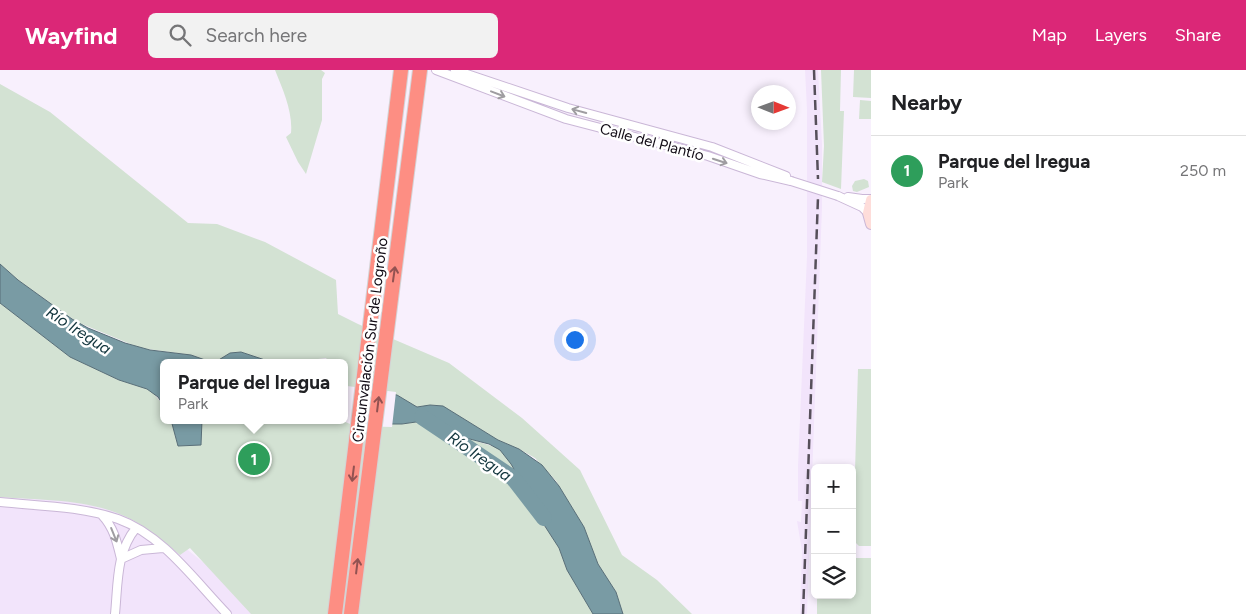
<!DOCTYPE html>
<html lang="en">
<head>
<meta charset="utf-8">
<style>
	body { margin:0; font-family:Figtree,sans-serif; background:#f2f2f2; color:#202124 }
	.controls { position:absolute; right:15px; bottom:15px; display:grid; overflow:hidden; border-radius:8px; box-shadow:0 2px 8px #0003 }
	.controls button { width:45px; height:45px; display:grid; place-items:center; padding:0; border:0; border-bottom:1px solid #e0e0e0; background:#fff; color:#202124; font:25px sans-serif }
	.compass { position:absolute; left:751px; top:15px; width:45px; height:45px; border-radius:50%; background:#fff; box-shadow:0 2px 8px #0003; rotate:91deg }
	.you { position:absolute; left:574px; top:269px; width:18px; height:18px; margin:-12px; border:4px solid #fff; border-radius:50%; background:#1a73e8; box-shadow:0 0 0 8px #1a73e833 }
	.badge { display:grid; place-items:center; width:32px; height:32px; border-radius:50%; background:#db2777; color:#fff; font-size:16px; font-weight:700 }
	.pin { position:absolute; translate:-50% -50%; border:2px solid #fff; box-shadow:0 1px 5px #0006 }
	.popup { position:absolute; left:160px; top:289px; width:188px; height:65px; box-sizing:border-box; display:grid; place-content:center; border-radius:8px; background:#fff; filter:drop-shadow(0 1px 4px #0005); font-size:16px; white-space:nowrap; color:#757577 }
	.popup b { font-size:19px; color:#202124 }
	.popup::after { content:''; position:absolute; left:50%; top:100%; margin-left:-10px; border:10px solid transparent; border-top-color:#fff }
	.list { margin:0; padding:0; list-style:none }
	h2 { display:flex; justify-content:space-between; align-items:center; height:65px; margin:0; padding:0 20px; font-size:21px }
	h2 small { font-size:16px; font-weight:400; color:#757577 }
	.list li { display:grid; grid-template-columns:32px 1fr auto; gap:15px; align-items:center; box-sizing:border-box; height:70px; padding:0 20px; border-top:1px solid #e0e0e0 }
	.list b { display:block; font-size:19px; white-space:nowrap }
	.list p { margin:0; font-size:16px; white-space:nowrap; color:#757577 }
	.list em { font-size:16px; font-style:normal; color:#757577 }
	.icon { flex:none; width:28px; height:28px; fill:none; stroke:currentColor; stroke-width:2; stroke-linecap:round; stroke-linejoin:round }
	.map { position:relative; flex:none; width:871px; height:544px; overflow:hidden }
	header { display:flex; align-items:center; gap:30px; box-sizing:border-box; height:70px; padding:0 25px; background:#db2777; color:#fff }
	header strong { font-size:24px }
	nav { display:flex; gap:28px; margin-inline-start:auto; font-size:18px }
	.search { width:350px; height:45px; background:#f2f2f2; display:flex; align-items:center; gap:12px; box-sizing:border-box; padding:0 18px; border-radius:8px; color:#757577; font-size:19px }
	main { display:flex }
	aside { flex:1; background:#fff }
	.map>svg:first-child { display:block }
	.built { fill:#f2e4fb }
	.green { fill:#d3e2d3 }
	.water { fill:#799ba4; stroke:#596f78 }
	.pier { fill:#f8f0fd }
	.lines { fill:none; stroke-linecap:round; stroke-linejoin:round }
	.river { stroke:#799ba4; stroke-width:16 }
	.minor-casing { stroke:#cab7d7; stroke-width:10 }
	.secondary-casing { stroke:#cab7d7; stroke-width:12 }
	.motorway-casing { stroke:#d4d3d5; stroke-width:16 }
	.minor { stroke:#fff; stroke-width:8 }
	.secondary { stroke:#feddda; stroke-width:10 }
	.motorway { stroke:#fd8e83; stroke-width:14 }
	.rail { stroke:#564f5a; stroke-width:2.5; stroke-dasharray:10 5; stroke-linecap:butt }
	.minor-bridge-casing { stroke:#cab7d7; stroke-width:10; stroke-linecap:butt }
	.minor-bridge { stroke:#fff; stroke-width:8 }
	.oneway { stroke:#9f9da1 }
	.oneway2 { stroke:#925251 }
	.labels { text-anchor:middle; stroke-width:5; stroke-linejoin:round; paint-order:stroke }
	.street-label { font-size:15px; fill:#0f0913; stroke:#fff }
	.water-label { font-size:16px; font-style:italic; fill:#11343c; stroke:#fff }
</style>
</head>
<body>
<header>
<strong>Wayfind</strong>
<div class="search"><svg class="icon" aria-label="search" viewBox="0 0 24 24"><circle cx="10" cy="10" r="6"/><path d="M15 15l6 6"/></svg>Search here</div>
<nav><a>Map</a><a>Layers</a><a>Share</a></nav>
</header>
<main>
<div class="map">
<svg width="871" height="544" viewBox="0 0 871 544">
	<rect width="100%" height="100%" fill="#f8f0fd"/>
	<path class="built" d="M805,0H818L822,74V137L807,544H800L802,481L797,451L801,452L802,431H798V396L807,186V40Z
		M0,415L121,426L256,535L263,544H0Z"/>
	<path class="green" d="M275,0H321L325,3L322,9V50L306,104L298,92L286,67L291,63C293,42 283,20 275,0Z
		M821,0H841L840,41H844L841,119L822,112L824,76Z
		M854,0H871V28L853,27Z
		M0,14L50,42L188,153L217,154L265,172L336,210L338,244L358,254L449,293L522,348L580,400L622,485L657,510L692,544H623L616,522L598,494L584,457L556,411L535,388L519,379L498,370L451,341L437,335L417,337L397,325L345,319L344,317V293H330L326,288L318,289L317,293H274L241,282L230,283L217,291H208L191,285L140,278L77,252L18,210L0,194Z
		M860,30L871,31V49H859Z
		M864,109L868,111L869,117L857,122L853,121L852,116L855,111Z
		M0,233L70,287L119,310L147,319L153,323L164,336V350H171L178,376L201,375L202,350H344L355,354H402L416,352L498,378L505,384L525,417L539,447L559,478L567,500L593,544H251L190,478L180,485C161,469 141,452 117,443C81,429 38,430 0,427Z
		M858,299H871V476H859L853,470Z
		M852,488H871V544H817V525H852Z"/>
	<path class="water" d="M0,194L18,210L72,249L88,258L125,273L150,280L191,285L208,291H217L230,283L241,282L274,293H164V336L158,327L147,319L119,310L70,287L0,233Z
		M344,317L346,319L397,325L417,337L430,335L443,336L498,370L519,379L542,395L559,416L584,457L598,494L616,522L623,544H593L567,500L559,478L539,447L526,420L511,394L500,380L489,374L462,367L446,361L416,352L402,354H355L344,349Z
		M171,350H202L201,375L178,376Z"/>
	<path class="pier" d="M347,316L396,322L392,357L355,356L343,351L344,350Z"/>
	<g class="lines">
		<path class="river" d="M422,347L513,408L544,448"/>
		<g class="minor-casing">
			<path id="minor" d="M436,0L566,49L708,86L760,104L791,111
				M455,0L568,38L712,77L786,106
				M838,126L862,137L868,143
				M848,127L862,129H871
				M0,432C39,436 80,436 118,449C163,465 195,511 227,544
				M102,445C114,458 117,472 121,489L141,480L163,478
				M115,544C118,514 116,482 136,458"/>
		</g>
		<g class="secondary-casing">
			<path id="secondary" d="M871,130L868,143L871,154"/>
		</g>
		<g class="motorway-casing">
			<path id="motorway" d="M335,544L401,0
				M351,544L420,0"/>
		</g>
		<use href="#minor" class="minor"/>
		<use href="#secondary" class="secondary"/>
		<use href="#motorway" class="motorway"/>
		<path class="rail" d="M814,0L818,109
			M803,544L818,127"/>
		<g class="minor-bridge-casing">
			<path id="minor-bridge" d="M791,111L838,126"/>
		</g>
		<use href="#minor-bridge" class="minor-bridge"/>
	</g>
	<defs><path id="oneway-shaft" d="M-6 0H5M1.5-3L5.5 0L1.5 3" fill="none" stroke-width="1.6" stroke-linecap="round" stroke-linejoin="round" transform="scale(1.25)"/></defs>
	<g class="oneway">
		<use href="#oneway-shaft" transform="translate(498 24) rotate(21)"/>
		<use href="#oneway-shaft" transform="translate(579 41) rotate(-165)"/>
		<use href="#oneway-shaft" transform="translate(720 91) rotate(18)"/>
		<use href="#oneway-shaft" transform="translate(114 465) rotate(68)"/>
	</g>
	<g class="oneway2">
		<use href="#oneway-shaft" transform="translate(394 204) rotate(-82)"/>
		<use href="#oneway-shaft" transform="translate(378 334) rotate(-83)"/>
		<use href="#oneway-shaft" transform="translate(353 404) rotate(97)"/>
		<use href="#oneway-shaft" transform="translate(357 496) rotate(-83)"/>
	</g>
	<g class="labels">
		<g class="street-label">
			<text transform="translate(652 72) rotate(15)" y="5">Calle del Plantío</text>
			<text transform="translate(370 270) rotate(-83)" y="5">Circunvalación Sur de Logroño</text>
		</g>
		<g class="water-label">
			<text transform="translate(79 260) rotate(33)" y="6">Río Iregua</text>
			<text transform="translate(480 386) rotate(35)" y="6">Río Iregua</text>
		</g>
	</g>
</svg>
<div class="controls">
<button>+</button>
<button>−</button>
<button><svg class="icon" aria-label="layers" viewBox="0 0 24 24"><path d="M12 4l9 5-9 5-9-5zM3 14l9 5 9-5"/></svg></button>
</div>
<svg class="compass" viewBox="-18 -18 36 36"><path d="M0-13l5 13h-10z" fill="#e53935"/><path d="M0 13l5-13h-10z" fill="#757577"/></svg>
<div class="you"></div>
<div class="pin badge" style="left:254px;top:389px;background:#2e9e5b">1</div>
<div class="popup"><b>Parque del Iregua</b>Park</div>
</div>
<aside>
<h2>Nearby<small></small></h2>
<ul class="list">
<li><span class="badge" style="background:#2e9e5b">1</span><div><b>Parque del Iregua</b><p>Park</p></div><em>250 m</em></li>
</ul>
</aside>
</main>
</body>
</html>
